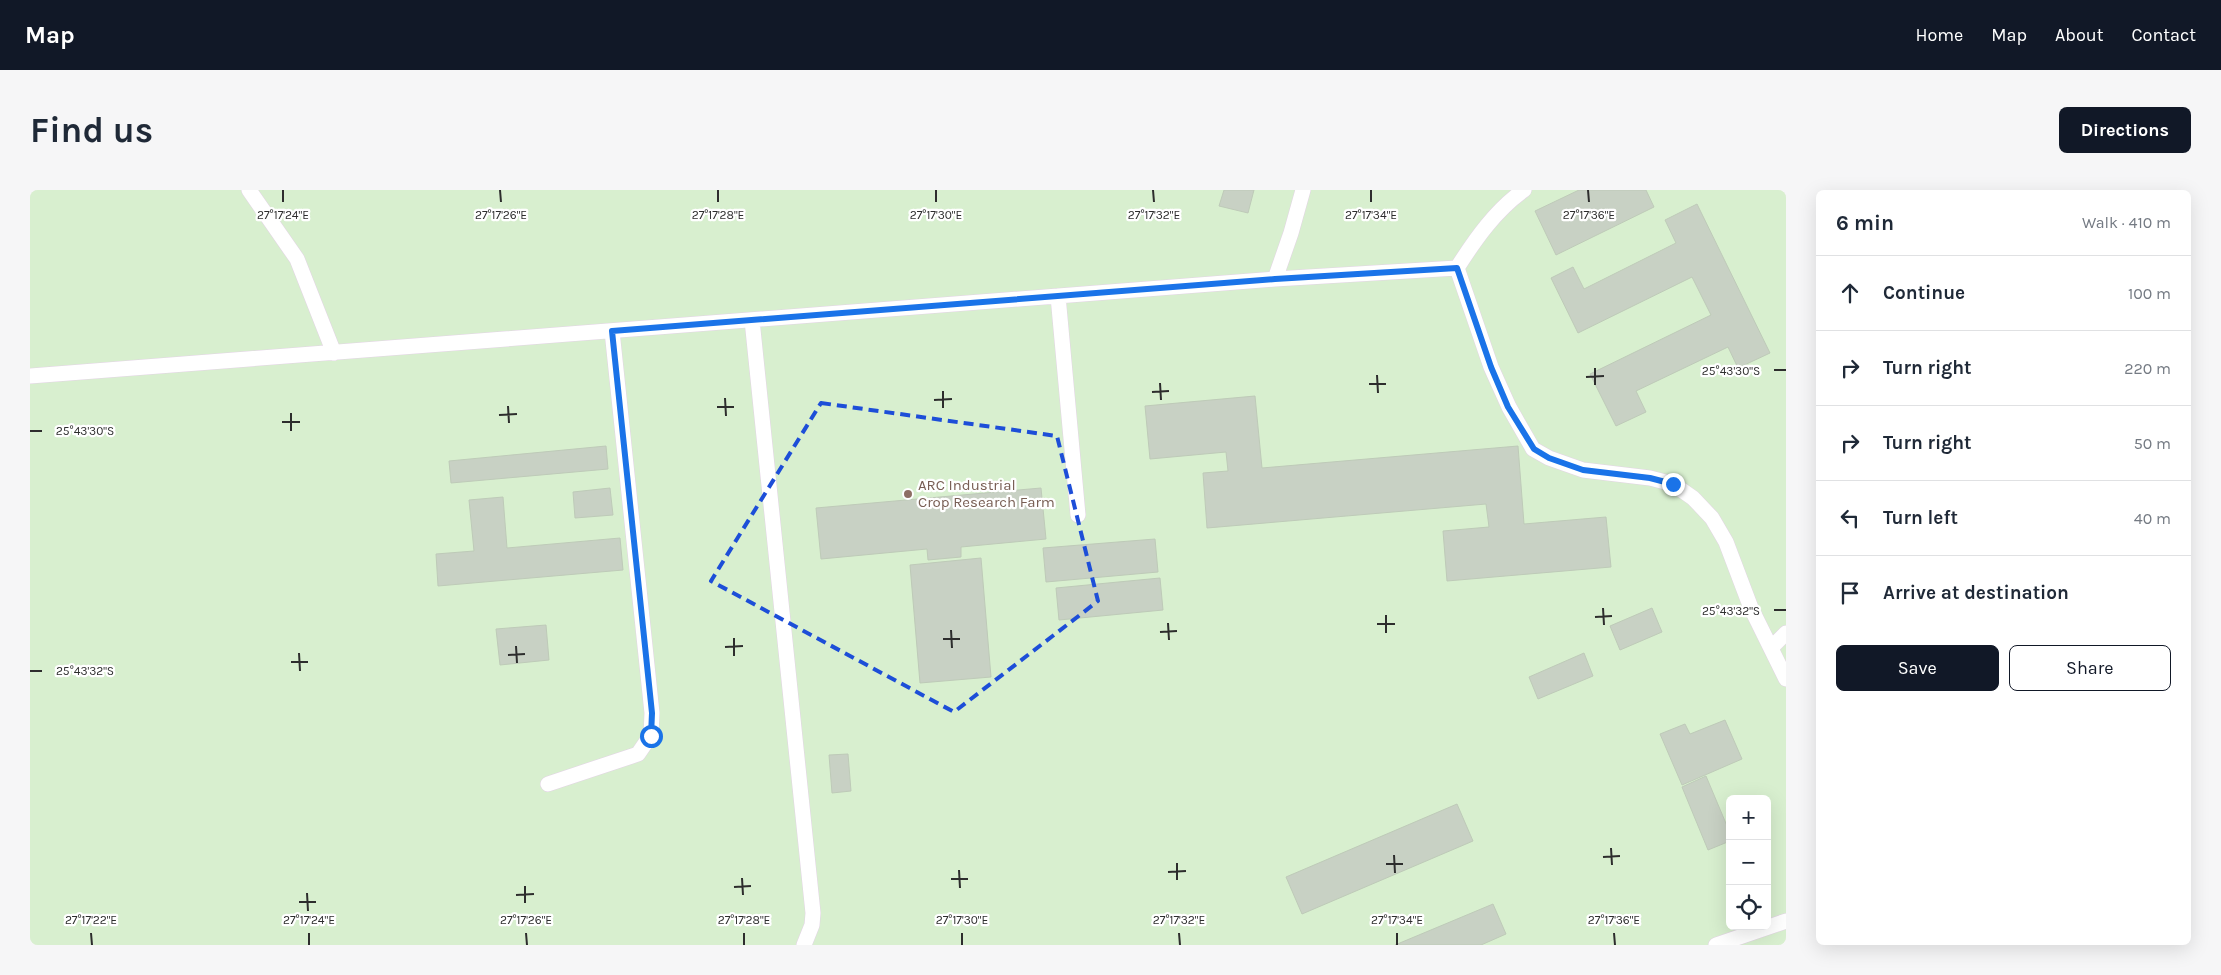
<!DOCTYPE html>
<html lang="en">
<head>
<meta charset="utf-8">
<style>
	body { margin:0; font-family:Karla,sans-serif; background:#f6f6f7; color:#1f2937 }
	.controls { position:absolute; right:15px; bottom:15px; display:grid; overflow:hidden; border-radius:8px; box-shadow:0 5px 20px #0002 }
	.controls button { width:45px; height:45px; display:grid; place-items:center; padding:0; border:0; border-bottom:1px solid #e0e1e3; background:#fff; color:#1f2937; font:25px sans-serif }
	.stop { position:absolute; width:15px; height:15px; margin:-11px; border:4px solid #1a73e8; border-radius:50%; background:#fff }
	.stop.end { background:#1a73e8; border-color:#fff; box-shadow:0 1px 5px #0008 }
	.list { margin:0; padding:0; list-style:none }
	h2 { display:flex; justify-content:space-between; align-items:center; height:65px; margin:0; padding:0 20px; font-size:21px }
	h2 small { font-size:16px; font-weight:400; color:#747a83 }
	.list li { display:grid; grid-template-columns:32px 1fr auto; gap:15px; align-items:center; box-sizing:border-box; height:75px; padding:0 20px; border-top:1px solid #e0e1e3 }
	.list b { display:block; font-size:19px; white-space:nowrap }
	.list em { font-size:16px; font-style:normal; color:#747a83 }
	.actions { display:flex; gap:10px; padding:15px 20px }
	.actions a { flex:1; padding:11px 0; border:1px solid #111827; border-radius:8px; text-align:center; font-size:18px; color:#111827 }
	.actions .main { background:#111827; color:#fff }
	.icon { flex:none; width:28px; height:28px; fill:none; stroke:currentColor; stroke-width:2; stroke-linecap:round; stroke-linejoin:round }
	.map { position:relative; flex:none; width:1756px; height:755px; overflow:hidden; border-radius:8px }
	header { display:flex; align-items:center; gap:30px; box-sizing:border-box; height:70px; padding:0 25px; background:#111827; color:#fff }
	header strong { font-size:24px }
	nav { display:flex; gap:28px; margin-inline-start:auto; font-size:18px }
	.intro { display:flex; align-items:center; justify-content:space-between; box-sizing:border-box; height:120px; padding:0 30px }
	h1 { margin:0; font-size:35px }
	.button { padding:12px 22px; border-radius:8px; background:#111827; color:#fff; font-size:18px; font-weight:700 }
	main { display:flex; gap:30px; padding:0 30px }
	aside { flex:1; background:#fff; border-radius:8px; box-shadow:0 5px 20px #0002 }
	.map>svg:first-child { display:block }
	.education { fill:#d8efcf; fill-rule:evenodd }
	.building { fill:#c8d1c4; stroke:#becab8 }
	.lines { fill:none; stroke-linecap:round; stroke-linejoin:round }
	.lane-casing { stroke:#e3d4e5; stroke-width:16 }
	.lane { stroke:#fff; stroke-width:15 }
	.route { stroke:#1a73e8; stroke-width:6 }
	.marked { fill:none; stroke:#1d4ed8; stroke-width:4; stroke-dasharray:10 6; stroke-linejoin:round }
	.ticks { fill:none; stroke:#2d2d2d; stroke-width:2 }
	.education-dot { fill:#8d6e63; stroke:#fff; stroke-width:2 }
	.labels { text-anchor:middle; stroke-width:4.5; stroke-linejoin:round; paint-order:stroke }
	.education-label { font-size:15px; fill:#785e54; stroke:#fff; text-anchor:start }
	.ticks-label { font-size:12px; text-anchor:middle; fill:#2d2d2d; stroke:#fff; stroke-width:4.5; stroke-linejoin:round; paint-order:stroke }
</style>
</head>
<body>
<header>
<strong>Map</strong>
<nav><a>Home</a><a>Map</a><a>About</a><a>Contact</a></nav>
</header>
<div class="intro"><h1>Find us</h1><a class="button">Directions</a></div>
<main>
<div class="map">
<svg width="1756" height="755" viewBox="0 0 1756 755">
	<rect width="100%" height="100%" fill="#e5eedf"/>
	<path class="education" d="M0,0H1756V755H0ZM1700,609H1737V736H1700Z"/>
	<path class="building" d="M1194,0H1224L1218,23L1189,16Z
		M1549,0H1616L1624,17L1526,65L1505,21Z
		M1667,14L1740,163L1708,178L1698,157L1606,201L1616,222L1586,236L1560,184L1681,125L1662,87L1548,143L1521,88L1543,77L1554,99L1646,53L1635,30Z
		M1225,206L1232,278L1488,256L1494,334L1576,327L1581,377L1417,391L1413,341L1459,337L1456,314L1177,338L1173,283L1198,281L1196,262L1120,269L1115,216Z
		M576,256L578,279L421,293L419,271Z
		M580,298L583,325L545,328L543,302Z
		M1011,298L1016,349L931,357V367L898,370L897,359L791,369L786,318Z
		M473,307L477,358L590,348L593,380L408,396L406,364L444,361L439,310Z
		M1125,349L1128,382L1016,392L1013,358Z
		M951,368L961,487L890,493L880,375Z
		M1130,388L1133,420L1029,430L1026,398Z
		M1622,418L1632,442L1590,460L1580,436Z
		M516,435L519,470L470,475L466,439Z
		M1554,463L1563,486L1508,509L1499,487Z
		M1695,530L1712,569L1652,595L1630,544L1655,534L1660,544Z
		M818,564L821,601L802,603L799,565Z
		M1676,586L1700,643V651L1678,660L1652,597Z
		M1427,614L1443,651L1272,724L1256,687Z
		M1463,714L1476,744L1451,755H1365Z"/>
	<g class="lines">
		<g class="lane-casing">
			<path id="lane" d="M219,0L267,69L304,163
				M1427,78C1446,48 1466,20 1494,0
				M1245,89L1261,43L1273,0
				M1028,106L1048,325
				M722,130L783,723L782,735L774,755
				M0,186L1245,89L1427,78L1461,177L1479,217L1503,259L1519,268L1553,280L1620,288L1643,294L1663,308L1682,328L1696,352L1721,418L1756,489
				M1741,458L1756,443
				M518,594L608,564L621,545L622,523L582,141
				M1686,755L1756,731"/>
		</g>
		<use href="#lane" class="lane"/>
	</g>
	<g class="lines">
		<path class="route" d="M621,546L622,523L582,141L1245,89L1427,78L1461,177L1478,217L1504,259L1519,268L1553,280L1620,288L1643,294"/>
	</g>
	<path class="marked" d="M791,213L1027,246L1068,411L924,522L681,391Z"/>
	<path class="ticks" d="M253,0V12M470,0L471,12M688,0V12M906,0V12M1123,0L1124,12M1341,0V12M1558,0L1559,12M1565,178V195M1744,180H1756M1347,185L1348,203M1556,187L1574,186M1130,193L1131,210M1339,194H1356M913,201V218M1122,202L1139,201M695,208L696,226M904,210L922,209M478,216L479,233M687,217H704M261,223V241M469,225L487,224M252,232H270M0,241H12M1573,418L1574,435M1744,420H1756M1356,425V443M1565,427L1582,426M1138,433L1139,450M1347,434H1365M921,440L922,458M1130,442L1147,441M704,448V466M913,449H930M486,456L487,473M695,457L713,456M269,463L270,481M478,465L495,464M261,472H278M0,481H12M1581,658L1582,675M1364,665L1365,683M1573,667L1590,666M1147,673V690M1356,674H1373M929,680L930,698M1138,682L1156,681M712,688L713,705M921,689H938M495,696V713M704,697L721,696M277,703L278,721M486,705L504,704M269,712H286M61,743L62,755M279,743V755M496,743L497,755M714,743V755M932,743V755M1149,743L1150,755M1367,743V755M1584,743L1585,755"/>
	<circle class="education-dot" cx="878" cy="304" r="5"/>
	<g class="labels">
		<g class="education-label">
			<text x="888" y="300">ARC Industrial<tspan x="888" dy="17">Crop Research Farm</tspan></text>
		</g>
	</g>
	<g class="ticks-label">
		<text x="253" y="29">27°17'24"E</text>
		<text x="471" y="29">27°17'26"E</text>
		<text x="688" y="29">27°17'28"E</text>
		<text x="906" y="29">27°17'30"E</text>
		<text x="1124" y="29">27°17'32"E</text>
		<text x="1341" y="29">27°17'34"E</text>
		<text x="1559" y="29">27°17'36"E</text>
		<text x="1701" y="185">25°43'30"S</text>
		<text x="55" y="245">25°43'30"S</text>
		<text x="1701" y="425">25°43'32"S</text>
		<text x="55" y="485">25°43'32"S</text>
		<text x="61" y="734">27°17'22"E</text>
		<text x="279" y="734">27°17'24"E</text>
		<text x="496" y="734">27°17'26"E</text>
		<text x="714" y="734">27°17'28"E</text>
		<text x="932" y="734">27°17'30"E</text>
		<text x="1149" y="734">27°17'32"E</text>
		<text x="1367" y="734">27°17'34"E</text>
		<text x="1584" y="734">27°17'36"E</text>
	</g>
</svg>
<div class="controls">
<button>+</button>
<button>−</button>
<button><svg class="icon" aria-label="locate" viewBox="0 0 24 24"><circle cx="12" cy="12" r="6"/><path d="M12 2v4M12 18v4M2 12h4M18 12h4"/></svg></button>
</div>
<div class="stop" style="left:621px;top:546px"></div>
<div class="stop end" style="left:1643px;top:294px"></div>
</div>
<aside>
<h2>6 min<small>Walk · 410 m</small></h2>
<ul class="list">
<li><svg class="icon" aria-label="ahead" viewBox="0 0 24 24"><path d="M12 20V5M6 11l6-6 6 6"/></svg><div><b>Continue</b></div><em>100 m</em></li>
<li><svg class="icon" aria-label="right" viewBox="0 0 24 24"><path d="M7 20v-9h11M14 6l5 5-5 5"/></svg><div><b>Turn right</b></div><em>220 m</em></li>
<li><svg class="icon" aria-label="right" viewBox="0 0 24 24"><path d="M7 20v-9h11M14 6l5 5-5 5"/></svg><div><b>Turn right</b></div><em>50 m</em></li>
<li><svg class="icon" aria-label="left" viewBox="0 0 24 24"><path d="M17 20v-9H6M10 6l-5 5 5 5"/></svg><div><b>Turn left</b></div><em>40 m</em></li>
<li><svg class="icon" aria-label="arrive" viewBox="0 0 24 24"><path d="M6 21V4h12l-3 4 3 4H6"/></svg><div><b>Arrive at destination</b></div></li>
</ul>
<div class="actions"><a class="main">Save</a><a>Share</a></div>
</aside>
</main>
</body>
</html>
